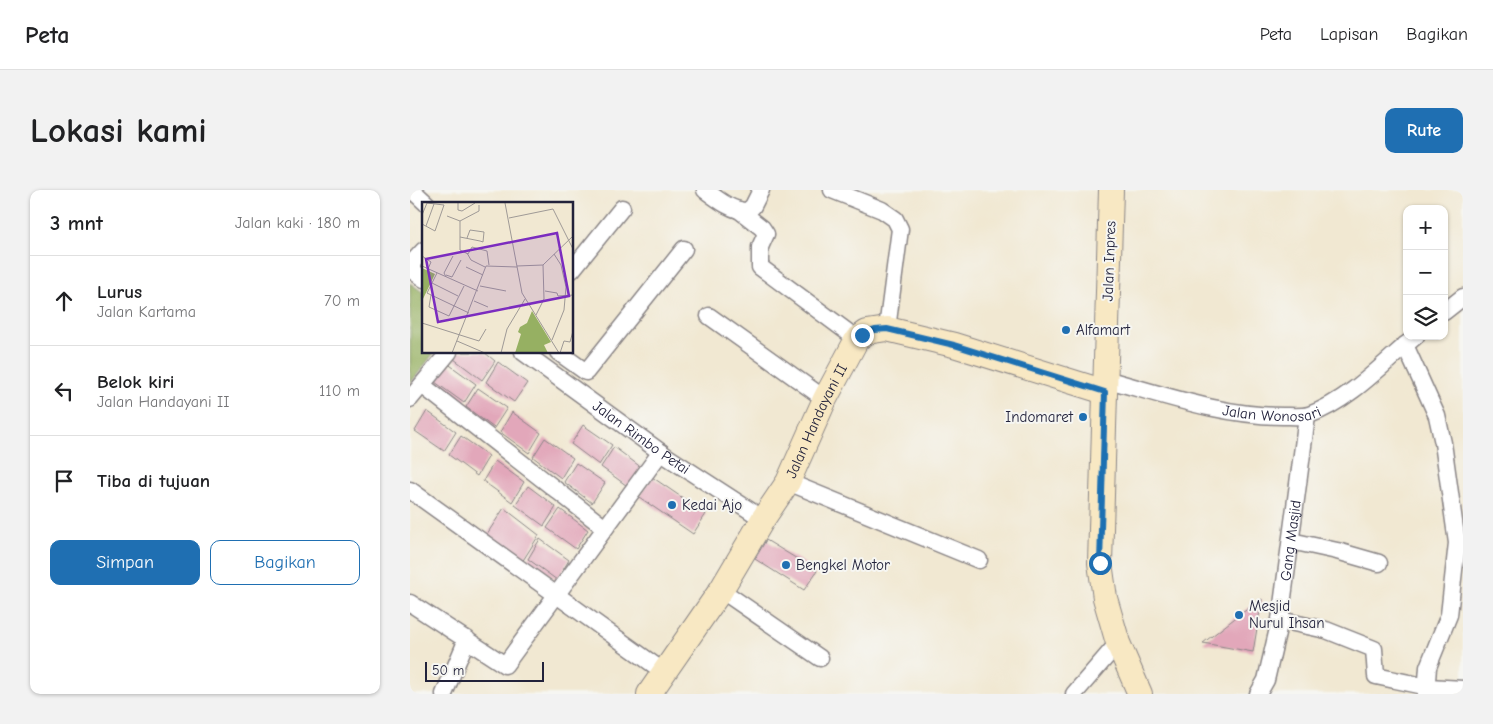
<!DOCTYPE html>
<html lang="id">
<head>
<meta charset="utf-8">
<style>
	body { margin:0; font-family:"Comic Neue",sans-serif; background:#f2f2f2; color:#202124 }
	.controls { position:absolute; right:15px; top:15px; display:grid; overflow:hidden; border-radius:10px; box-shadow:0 1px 4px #0004 }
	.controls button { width:45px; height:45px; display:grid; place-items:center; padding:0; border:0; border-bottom:1px solid #e0e0e0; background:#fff; color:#202124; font:25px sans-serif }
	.scale { position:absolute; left:15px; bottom:12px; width:119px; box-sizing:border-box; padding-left:5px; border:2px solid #22223b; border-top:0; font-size:14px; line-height:18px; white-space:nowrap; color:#22223b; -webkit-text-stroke:4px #f6f6f2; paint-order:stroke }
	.stop { position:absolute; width:15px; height:15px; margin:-11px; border:4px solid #1f6fb2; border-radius:50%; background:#fff }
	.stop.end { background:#1f6fb2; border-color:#fff; box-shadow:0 1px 5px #0008 }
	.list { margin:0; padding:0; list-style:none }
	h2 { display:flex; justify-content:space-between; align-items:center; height:65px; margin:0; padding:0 20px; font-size:21px }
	h2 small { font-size:16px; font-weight:400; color:#757577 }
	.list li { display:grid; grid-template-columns:32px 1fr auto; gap:15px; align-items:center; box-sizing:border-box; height:90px; padding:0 20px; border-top:1px solid #e0e0e0 }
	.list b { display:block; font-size:19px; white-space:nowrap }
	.list p { margin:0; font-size:16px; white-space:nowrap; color:#757577 }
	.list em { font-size:16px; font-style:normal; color:#757577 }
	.actions { display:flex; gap:10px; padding:15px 20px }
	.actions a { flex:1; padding:11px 0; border:1px solid #1f6fb2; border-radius:10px; text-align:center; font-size:18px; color:#1f6fb2 }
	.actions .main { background:#1f6fb2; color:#fff }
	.icon { flex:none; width:28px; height:28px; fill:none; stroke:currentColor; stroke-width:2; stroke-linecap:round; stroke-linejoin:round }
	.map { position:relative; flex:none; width:1053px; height:504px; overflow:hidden; border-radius:10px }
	header { display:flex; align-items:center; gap:30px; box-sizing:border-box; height:70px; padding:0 25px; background:#fff; border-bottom:1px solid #e0e0e0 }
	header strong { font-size:24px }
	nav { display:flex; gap:28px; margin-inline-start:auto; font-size:18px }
	.intro { display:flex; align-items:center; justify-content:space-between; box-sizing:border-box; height:120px; padding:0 30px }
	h1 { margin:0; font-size:35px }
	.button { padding:12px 22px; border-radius:10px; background:#1f6fb2; color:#fff; font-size:18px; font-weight:700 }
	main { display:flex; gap:30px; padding:0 30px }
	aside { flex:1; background:#fff; border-radius:10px; box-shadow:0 1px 4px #0004 }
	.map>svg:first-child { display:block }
	.forest { fill:#96b062; stroke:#5c694e }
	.building { fill:#e2a7ba }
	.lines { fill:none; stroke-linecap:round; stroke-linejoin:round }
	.street-casing { stroke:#8a8586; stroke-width:19 }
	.secondary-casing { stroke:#8a8586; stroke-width:26 }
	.street { stroke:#fff; stroke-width:16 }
	.secondary { stroke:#f8e8c3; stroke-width:24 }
	.route { stroke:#1f6fb2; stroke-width:6 }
	.poi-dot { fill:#1f6fb2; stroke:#f6f6f2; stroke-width:2 }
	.labels { text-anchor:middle; stroke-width:4; stroke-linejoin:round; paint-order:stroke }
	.street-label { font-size:15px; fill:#22223b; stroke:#f6f6f2 }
	.poi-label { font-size:15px; fill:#22223b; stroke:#f6f6f2; text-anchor:start }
	.inset-road { fill:none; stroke:#9e9996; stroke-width:1 }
	.view { fill:#7b2cbf; fill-opacity:0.15; stroke:#7b2cbf; stroke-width:2.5 }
	.inset-edge { fill:none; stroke:#22223b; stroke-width:2.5 }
</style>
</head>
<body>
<header>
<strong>Peta</strong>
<nav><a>Peta</a><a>Lapisan</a><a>Bagikan</a></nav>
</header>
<div class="intro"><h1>Lokasi kami</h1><a class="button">Rute</a></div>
<main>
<aside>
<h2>3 mnt<small>Jalan kaki · 180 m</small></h2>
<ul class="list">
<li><svg class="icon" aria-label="ahead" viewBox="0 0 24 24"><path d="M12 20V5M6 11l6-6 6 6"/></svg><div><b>Lurus</b><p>Jalan Kartama</p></div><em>70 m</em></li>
<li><svg class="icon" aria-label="left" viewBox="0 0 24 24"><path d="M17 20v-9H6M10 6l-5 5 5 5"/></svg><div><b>Belok kiri</b><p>Jalan Handayani II</p></div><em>110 m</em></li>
<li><svg class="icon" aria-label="arrive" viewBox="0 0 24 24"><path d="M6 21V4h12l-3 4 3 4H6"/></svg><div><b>Tiba di tujuan</b></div></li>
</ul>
<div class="actions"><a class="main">Simpan</a><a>Bagikan</a></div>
</aside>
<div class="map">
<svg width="1053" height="504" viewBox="0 0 1053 504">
	<rect width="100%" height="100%" fill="#f6f6f2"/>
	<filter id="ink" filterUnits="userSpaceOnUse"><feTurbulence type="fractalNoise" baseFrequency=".02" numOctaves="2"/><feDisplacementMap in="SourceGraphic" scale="10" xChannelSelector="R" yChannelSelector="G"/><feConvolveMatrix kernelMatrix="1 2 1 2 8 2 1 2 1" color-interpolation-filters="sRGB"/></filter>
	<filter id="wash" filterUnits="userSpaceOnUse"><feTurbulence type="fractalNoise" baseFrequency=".0096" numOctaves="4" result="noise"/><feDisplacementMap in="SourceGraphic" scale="20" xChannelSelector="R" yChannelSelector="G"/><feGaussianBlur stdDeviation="1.12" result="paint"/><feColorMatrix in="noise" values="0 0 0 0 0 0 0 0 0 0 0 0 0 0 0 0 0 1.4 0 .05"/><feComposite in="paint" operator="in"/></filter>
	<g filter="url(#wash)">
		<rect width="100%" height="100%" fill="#f1e8d2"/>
		<path class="forest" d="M0,93L14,103V162L24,163L0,194Z"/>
		<g id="blocks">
			<path class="building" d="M48,162H74L85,171L72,190L44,169Z
				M88,172L117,193L104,212L76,192Z
				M37,173L66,194L54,213L25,192Z
				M68,198L97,218L84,238L56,217Z
				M17,221L46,242L34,261L5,241Z
				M102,222L131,243L119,263L90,242Z
				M173,235L202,255L189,275L161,254Z
				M51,246L79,266L67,286L39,265Z
				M135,248L163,268L151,288L123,267Z
				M204,257L232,278L220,298L191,277Z
				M85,271L114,292L102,312L73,291Z
				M166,273L195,293L182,313L154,292Z
				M242,287L296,324L283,344L229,307Z
				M118,296L146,317L134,336L105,315Z
				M94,318L129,345L112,372L77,344Z
				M150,319L178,340L166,359L137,338Z
				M130,349L159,370L147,390L118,369Z
				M356,350L407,381L394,400L345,369Z
				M852,409L843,462L793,453L829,425Z"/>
		</g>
	</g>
	<g filter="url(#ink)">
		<use href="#blocks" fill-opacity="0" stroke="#8a8586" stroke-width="1"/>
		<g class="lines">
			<g class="street-casing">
				<g id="street">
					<path d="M2,0L17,14"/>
					<path d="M295,0C307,9 323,22 338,21L343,16L351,0"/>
					<path d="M422,0L472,20L485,29L490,39L477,139"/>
					<path d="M329,20L352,38L356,44L350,57V77L447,149"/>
					<path d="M0,75L14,60"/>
					<path d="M0,79L14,89"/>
					<path d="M162,80L212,18"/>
					<path d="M1034,122L1053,107"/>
					<path d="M299,126L415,209"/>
					<path d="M995,155L1027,226L1033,253L1047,353L1039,425L1018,477L1016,504"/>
					<path id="s1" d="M113,162L256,266L353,329"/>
					<path d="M148,162L176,182L274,59"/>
					<path id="s2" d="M695,189C754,205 812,226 873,226C881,226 892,227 899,225C939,211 974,173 1006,146"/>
					<path d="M12,195L195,338"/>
					<path d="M0,209L39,162"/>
					<path d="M378,292L569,370"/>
					<path d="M0,300L254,482"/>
					<path d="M881,351L927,361L969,373"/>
					<path d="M311,400L410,468"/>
					<path d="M0,413L95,475L251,262"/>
					<path d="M870,430L916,440L964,459L966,486L1018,497L1053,499"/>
					<path d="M34,504L57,449"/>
					<path d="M664,504L708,453"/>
					<path id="s3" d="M848,504L856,490L870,430L897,226"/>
				</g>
			</g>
			<g class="secondary-casing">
				<g id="secondary">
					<path d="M701,0L690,373L695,408L708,453L730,504"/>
					<path id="s4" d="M239,504L311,400L353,329L378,292L415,209L447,149L457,142L477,139L544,155L695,202"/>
				</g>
			</g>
			<use href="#street" class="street"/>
			<use href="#secondary" class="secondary"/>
		</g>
	</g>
	<g class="lines" filter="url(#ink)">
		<path class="route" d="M452,145L465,140L477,139L544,155L695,202L690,373"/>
	</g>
	<g class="poi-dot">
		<circle cx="656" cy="140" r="5"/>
		<circle cx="673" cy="227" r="5"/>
		<circle cx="262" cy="315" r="5"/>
		<circle cx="376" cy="375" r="5"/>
		<circle cx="829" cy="425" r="5"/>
	</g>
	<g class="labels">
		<g class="street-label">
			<text transform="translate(699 71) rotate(-88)" y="5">Jalan Inpres</text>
			<text dy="5" stroke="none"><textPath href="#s2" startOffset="171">Jalan Wonosari</textPath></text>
			<text dy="5" stroke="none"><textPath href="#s4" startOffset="321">Jalan Handayani II</textPath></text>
			<text dy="5" stroke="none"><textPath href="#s1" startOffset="146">Jalan Rimbo Petai</textPath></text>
			<text dy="5" stroke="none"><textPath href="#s3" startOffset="158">Gang Masjid</textPath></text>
		</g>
		<g class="poi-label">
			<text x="666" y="145">Alfamart</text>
			<text x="663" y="232" text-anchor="end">Indomaret</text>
			<text x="272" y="320">Kedai Ajo</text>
			<text x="386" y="380">Bengkel Motor</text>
			<text x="839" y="421">Mesjid<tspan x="839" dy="17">Nurul Ihsan</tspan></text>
		</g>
	</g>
	<g transform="translate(12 12)">
		<rect width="151" height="151" fill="#f1e8d2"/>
		<path d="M0,66L13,72L0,99ZM110,109L129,140L122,143L126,151H93L99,132L96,130L98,125L105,121Z" fill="#96b062"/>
		<path class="inset-road" d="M36,1V8L40,9L53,1M83,1L100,91L137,151M0,13L5,1L22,3L13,29L0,22M25,14L38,19L57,9V3M87,16L131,7L151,47M38,19V48L46,52L50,45L65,49L67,63M4,24L12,2M38,35L58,39L61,40L62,30L48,28L45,36M45,51L49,58L63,65M0,54L9,60L6,67M0,64L56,89M95,64L121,63L151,34M44,65L61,73M15,71L5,91L47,111M24,73L30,75L39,58M24,75L22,71L31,54M10,81L36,94M58,84L84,89M123,89L135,91L136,94L151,93M9,93L7,105L27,114L42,84M52,99L66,105M114,113L122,97L121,63M0,121L57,139L64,127M130,138L142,108L144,85L139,63L132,52M35,139L63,151M30,151L64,64L95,65M79,151L85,127L103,97M138,151L142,139L148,140L151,129"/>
		<path class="view" d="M135,31L147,94L16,120L4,57Z"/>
		<rect width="151" height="151" class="inset-edge"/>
	</g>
</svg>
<div class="controls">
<button>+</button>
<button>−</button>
<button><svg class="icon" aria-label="layers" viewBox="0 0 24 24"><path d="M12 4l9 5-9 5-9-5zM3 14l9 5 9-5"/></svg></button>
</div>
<div class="scale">50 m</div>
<div class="stop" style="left:690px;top:373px"></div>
<div class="stop end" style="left:452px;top:145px"></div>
</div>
</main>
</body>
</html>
